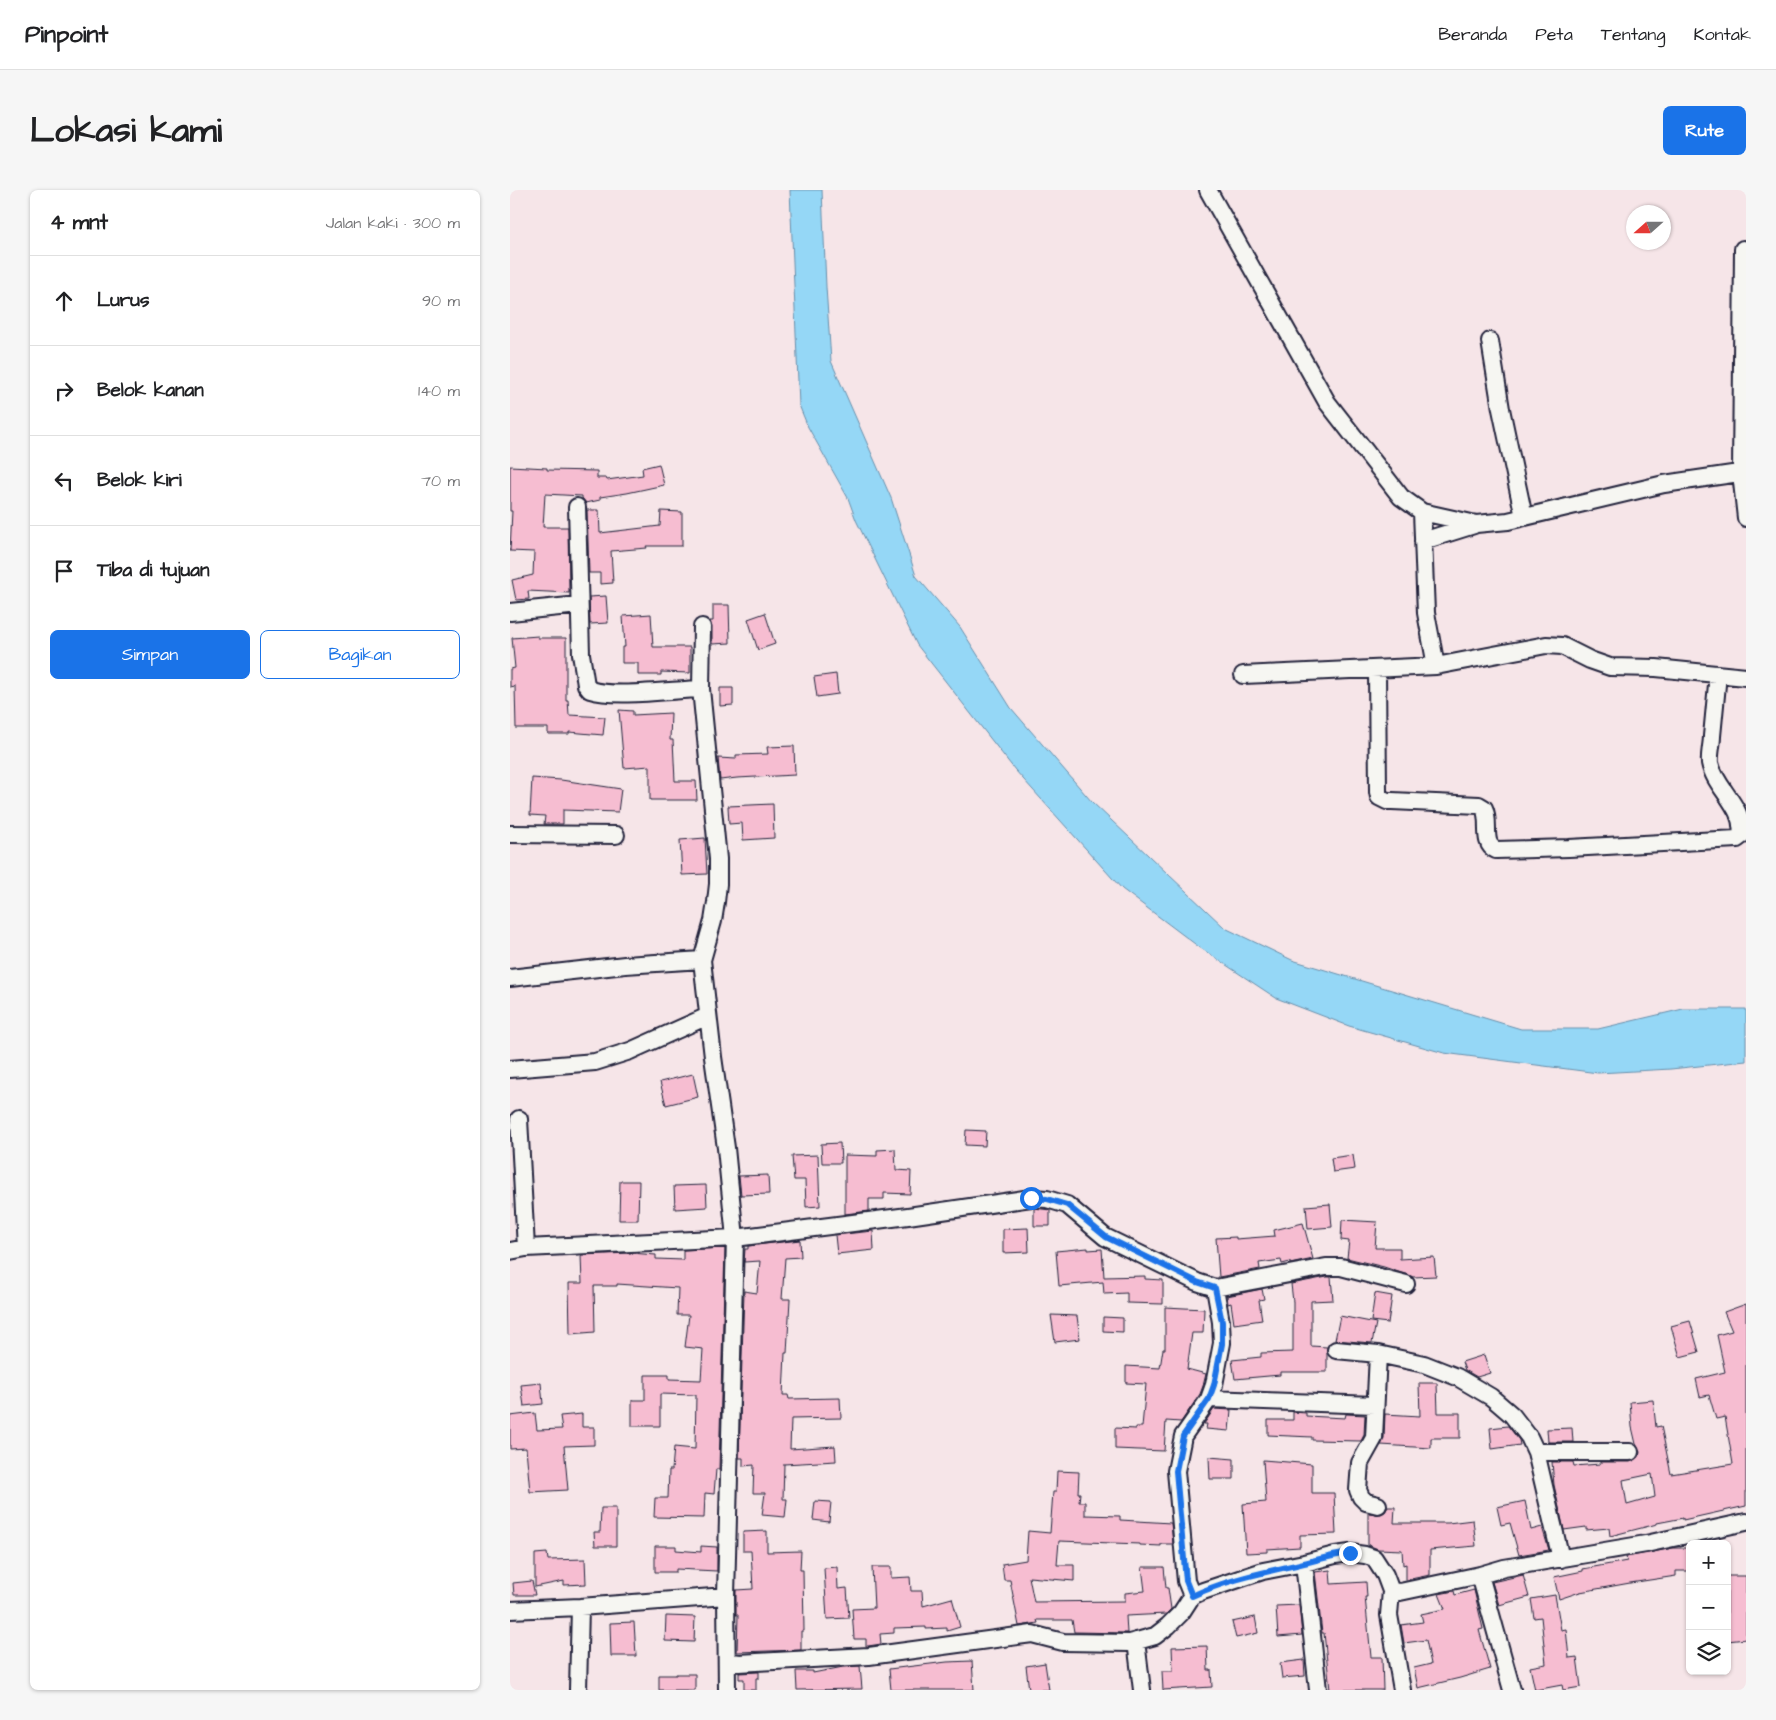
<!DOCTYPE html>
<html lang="id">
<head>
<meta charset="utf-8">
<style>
	body { margin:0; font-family:"Architects Daughter",sans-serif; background:#f6f6f6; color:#202124 }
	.controls { position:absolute; right:15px; bottom:15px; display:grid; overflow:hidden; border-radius:8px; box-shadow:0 1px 4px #0004 }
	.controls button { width:45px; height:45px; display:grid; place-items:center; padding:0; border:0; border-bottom:1px solid #e0e0e0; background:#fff; color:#202124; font:25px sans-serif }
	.compass { position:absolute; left:1116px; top:15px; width:45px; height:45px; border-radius:50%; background:#fff; box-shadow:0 1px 4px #0004; rotate:249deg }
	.stop { position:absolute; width:15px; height:15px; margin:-11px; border:4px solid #1a73e8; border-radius:50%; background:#fff }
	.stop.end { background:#1a73e8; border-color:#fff; box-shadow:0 1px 5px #0008 }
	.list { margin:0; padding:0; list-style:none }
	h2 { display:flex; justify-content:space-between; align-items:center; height:65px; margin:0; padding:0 20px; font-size:21px }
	h2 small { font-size:16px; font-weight:400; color:#757577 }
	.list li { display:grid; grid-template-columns:32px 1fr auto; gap:15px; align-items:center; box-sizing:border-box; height:90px; padding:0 20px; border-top:1px solid #e0e0e0 }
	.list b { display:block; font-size:19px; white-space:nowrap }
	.list em { font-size:16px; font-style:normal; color:#757577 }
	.actions { display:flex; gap:10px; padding:15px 20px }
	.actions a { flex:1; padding:11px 0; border:1px solid #1a73e8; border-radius:8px; text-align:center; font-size:18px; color:#1a73e8 }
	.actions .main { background:#1a73e8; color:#fff }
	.icon { flex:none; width:28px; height:28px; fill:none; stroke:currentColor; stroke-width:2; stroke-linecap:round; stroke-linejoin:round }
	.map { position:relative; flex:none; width:1236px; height:1500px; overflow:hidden; border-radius:8px }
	header { display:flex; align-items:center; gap:30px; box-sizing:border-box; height:70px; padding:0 25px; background:#fff; border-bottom:1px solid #e0e0e0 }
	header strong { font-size:24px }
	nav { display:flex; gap:28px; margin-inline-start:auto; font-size:18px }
	.intro { display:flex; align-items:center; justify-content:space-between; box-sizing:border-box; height:120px; padding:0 30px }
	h1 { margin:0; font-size:35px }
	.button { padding:12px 22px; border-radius:8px; background:#1a73e8; color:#fff; font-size:18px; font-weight:700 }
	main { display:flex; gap:30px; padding:0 30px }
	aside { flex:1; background:#fff; border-radius:8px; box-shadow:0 1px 4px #0004 }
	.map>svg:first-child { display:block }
	.water { fill:#95d7f6; stroke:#678fab }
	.building { fill:#f6bdd1; stroke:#22223b; fill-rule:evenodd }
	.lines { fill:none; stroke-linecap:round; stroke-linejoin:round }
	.street-casing { stroke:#22223b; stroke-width:20 }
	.street { stroke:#f6f6f2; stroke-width:16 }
	.route { stroke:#1a73e8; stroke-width:6 }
</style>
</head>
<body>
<header>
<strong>Pinpoint</strong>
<nav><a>Beranda</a><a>Peta</a><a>Tentang</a><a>Kontak</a></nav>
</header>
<div class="intro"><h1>Lokasi kami</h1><a class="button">Rute</a></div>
<main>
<aside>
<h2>4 mnt<small>Jalan kaki · 300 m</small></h2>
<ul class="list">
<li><svg class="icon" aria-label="ahead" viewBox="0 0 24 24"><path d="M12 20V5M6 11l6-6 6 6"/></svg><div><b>Lurus</b></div><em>90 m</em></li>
<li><svg class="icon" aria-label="right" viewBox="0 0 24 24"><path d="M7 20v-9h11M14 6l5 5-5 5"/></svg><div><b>Belok kanan</b></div><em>140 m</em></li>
<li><svg class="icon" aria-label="left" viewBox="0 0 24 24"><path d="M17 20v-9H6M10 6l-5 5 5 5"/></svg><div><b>Belok kiri</b></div><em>70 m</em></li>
<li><svg class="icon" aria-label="arrive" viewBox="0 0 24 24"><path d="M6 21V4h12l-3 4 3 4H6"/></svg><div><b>Tiba di tujuan</b></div></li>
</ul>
<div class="actions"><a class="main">Simpan</a><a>Bagikan</a></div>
</aside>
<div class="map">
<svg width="1236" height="1500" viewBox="0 0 1236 1500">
	<rect width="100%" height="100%" fill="#f6e5e8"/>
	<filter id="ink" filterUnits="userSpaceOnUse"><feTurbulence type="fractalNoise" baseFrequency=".02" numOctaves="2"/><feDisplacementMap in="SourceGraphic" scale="10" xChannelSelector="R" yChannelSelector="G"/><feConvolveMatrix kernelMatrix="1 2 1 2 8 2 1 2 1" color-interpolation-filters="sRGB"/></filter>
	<g filter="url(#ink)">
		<path class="water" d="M280,0H312L316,97L321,171L381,308L406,386L450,437L501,518L582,612L715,738L782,770L1011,839H1088L1173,819H1236V871L1161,879L1088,883L934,863L839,836L766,808L689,757L612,699L505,580L407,455L346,330L338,308L298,237L289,215Z"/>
		<path class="building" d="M149,274L154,295L117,303L90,307V310L76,313L72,308V306L35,304L33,337H58L59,403L18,401L19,409L6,410L2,390L23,385L24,362L0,361L2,321H0V276L37,278V280L87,281V288H96L97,290L133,285L132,278Z
			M77,320H89L90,343L150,336L151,321L172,322V356H136L137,358L101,361L103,393L90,394V383H79Z
			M96,406L98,433L80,434L79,407Z
			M203,415H219L220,453L202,454V437L200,431H203Z
			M255,423L265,454L248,460L238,429Z
			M141,424L143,457H180V483L151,482V485H128V473H112V457H115L113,426Z
			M28,446V448H56V510H58L59,525L95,527L93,545L59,542V544H38V538H6L5,496L0,497V479L5,478L2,448Z
			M326,484L328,504L307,507L304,487Z
			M210,498H223V515L210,516Z
			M109,520L123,521V525L161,523L160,550H163L165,591H186L187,610H140V576L114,578Z
			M284,556L285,585L227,588L210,590L208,568L226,569V565L258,564L257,557Z
			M22,588L51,590L111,599L108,622L53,620V634H34L35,626L20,625Z
			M263,614L264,648L233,650L232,633L219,634L218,616Z
			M195,648L197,684L172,685L170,650Z
			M183,884L188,907L156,915L150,892Z
			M456,940L476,941L475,956L455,955Z
			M330,953L331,973H312L311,954Z
			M385,959L386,980L401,981L400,1004L374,1003V1009H359V1021L335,1024V965L367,966V960Z
			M308,965L310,1016L296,1017L295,990H284L282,966Z
			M843,965L845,979L823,982L821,968Z
			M258,985L259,1004L231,1005L229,986Z
			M110,991H129L128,1030H109Z
			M196,995L197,1017L165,1019L164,996Z
			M820,1014L822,1037L798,1039L796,1016Z
			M524,1018L540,1020V1036H524Z
			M832,1030L867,1032L865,1058H890V1069L924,1067L926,1086L903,1087L874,1077L837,1068L839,1051L831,1050Z
			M793,1033L803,1069L780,1074V1072L772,1074L771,1070L749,1073L750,1079L709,1087L706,1048L726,1047V1049L765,1046L764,1040Z
			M518,1038L519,1062L493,1063V1039Z
			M363,1041L364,1060L327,1064L325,1045Z
			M290,1050L291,1067L275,1068L272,1109H280L277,1163H275L273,1205H278L279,1209L330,1208L331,1228L281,1229L280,1259L325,1256L326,1271L274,1274L273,1309H277L275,1327L252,1325L255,1303H243L244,1275L233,1276V1268H229L234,1101L247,1103L250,1071L234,1072L235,1059H238V1056Z
			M215,1058L209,1279H206L204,1304L195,1303L194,1328L144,1327L145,1308H158L159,1280H162L164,1257L185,1259L186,1205L150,1204V1236H122V1210H135V1185H159V1189L191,1190L193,1159L175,1157L179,1125H167L168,1098L107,1094V1096H84L85,1142L60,1144L59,1093H72L71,1065L121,1063L146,1065V1069L173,1070V1060Z
			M578,1058V1060L592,1059L594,1087L635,1086V1089L653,1090V1114L617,1113V1103L594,1104L593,1092L549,1096L546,1061Z
			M817,1087H821L823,1110L801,1111V1156L817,1157V1182H770V1185L725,1189L722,1170L751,1167V1163L783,1162V1112L781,1094Z
			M752,1099L754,1109L749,1110L752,1130L724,1134L721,1113L718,1114L717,1106Z
			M865,1103L882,1106L878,1133L861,1131Z
			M1236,1114V1316L1173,1330V1328L1147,1333V1334L1100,1346L1099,1338L1076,1340V1337L1054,1340L1044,1295L1042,1272H1063L1064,1276L1090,1274V1272H1120L1125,1270L1129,1267L1130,1262L1126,1254L1122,1237L1120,1212L1143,1210L1146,1237L1151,1236L1161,1284L1223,1274L1215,1227L1206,1229L1199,1205L1190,1207L1186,1189L1215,1182L1207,1145L1222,1141L1214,1122ZM1142,1284L1145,1307L1117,1315L1113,1290Z
			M655,1117L694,1119L693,1143H682L677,1179L696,1184L693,1196L690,1204L671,1232L656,1231L654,1261L605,1259V1238L626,1239V1237H632L636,1194L616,1193V1176L650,1178L653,1159H655Z
			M541,1125L567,1126L570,1149L545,1152Z
			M830,1126L866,1133L862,1153L825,1150Z
			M593,1127L613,1128V1142L593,1141Z
			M1180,1131L1189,1162L1170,1167L1161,1136Z
			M974,1165L980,1183L967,1187L955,1180L952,1172Z
			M31,1193L33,1214L14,1216L11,1195Z
			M909,1193H927L928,1223H950V1248H921V1258L871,1255L874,1248L875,1224L910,1226Z
			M704,1219L721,1220L719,1241L696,1239L697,1234H694Z
			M783,1222L796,1223V1226L835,1228L836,1224L855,1225L854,1245L851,1251L802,1250V1247L758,1245V1230H783Z
			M25,1223L27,1240L52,1239L50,1226L72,1224V1237H84V1255L54,1256L58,1300L20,1302L16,1258L0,1259V1226Z
			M998,1236L1009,1250L1010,1255L982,1259L980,1238Z
			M1062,1238L1063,1252H1038L1037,1239Z
			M699,1267L724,1269V1289H700Z
			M753,1270L802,1274V1303H824L826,1344L790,1345V1357L757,1359V1362L736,1363L733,1314L756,1312Z
			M547,1281L569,1282L568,1303H570L569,1312H575V1325L610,1326V1330L661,1333L663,1354H651V1356L630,1355V1354L549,1351L547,1375H564V1391L519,1387L524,1412L615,1411V1403L635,1401L632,1377H654L656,1398H658L661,1419L656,1424L616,1426L617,1443L564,1442L562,1430H527L528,1433L509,1436L500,1390H494L492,1374L516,1370L518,1341L540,1343L543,1302H546Z
			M305,1311L321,1312L319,1332L303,1330Z
			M1015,1311L1021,1340L1032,1337L1039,1360L1009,1365L1000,1333L991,1335L987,1317Z
			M878,1317H885L884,1333H938L963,1330L966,1356L920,1360V1385L896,1390V1374L893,1375L892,1360L868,1359L858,1355V1323L871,1324L875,1322Z
			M91,1318H106V1356H85L84,1342H90Z
			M257,1341V1362L291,1361L290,1380H293L294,1441H291V1460L227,1462L228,1425H226V1400L243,1399L241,1361H233V1342Z
			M145,1356H166V1360L191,1362V1356L207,1357V1381L166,1379V1382H145Z
			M1163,1358H1180V1381H1166V1386L1120,1393L1070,1402L1049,1409L1044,1387L1073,1381V1379L1117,1371L1116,1367Z
			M37,1363L38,1370L75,1369L76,1394L54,1395V1391L25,1397V1364Z
			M327,1377L328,1399L337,1398L339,1428L317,1429L314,1378Z
			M362,1377H381V1388L400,1387L401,1401H412L413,1416L442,1408L450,1437L437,1441V1438L416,1439V1437L384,1438V1443L370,1444L371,1454L358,1456H356V1449H344L342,1419L364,1418Z
			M820,1380L821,1394L856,1392L857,1407H855L861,1467H872L873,1500H820L814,1443H812L805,1382Z
			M1013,1385L1019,1407L989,1415L982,1392Z
			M1217,1386H1236V1449L1217,1451Z
			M22,1391L25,1405H4L3,1393Z
			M964,1400L973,1439L969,1440L980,1479L950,1488L908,1498L904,1478L921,1474L916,1450L894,1453L891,1435L913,1432L911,1424L935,1419L929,1404L944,1401L945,1405Z
			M1045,1405L1051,1440L1056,1439L1059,1468L1067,1467L1071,1497L1053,1500L1052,1495L1025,1500L1020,1477L1036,1474L1031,1427L1024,1428L1021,1409Z
			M789,1415L792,1445L768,1447L766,1416Z
			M156,1426L185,1427L184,1452L155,1451Z
			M745,1427L748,1443L726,1448L722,1432Z
			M124,1432L126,1466H101L100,1433Z
			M697,1456L698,1480H701L702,1497L653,1500L652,1481H663L662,1457Z
			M794,1470L795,1486L772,1488L770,1473Z
			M462,1471L464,1500H381L379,1479L437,1472Z
			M535,1473L539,1500H519L516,1476Z
			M350,1476L352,1499L287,1500L286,1481H303V1483L333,1477Z
			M249,1482V1488H246V1500H234V1489H229V1483Z
			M166,1484H185V1500H149V1485H166Z"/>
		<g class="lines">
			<g class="street-casing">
				<path id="street" d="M698,0L817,212L891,307L912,322L966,334L998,331L1154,294L1236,282
					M1233,59L1231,283L1236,328
					M980,151L991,219L1014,327
					M67,317L71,464L76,495L80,500C105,508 162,500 191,499
					M912,322L916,423L926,476
					M913,351L964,335
					M0,422L69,415
					M192,437L191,499L208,669V694L206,712L203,731L192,770L203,867L216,958L225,1048L216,1406L217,1500
					M867,479L868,602L869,607L877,611H882L969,615L974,618C981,631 971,654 986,660L1059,658L1227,649L1231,646C1236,617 1205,599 1200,573C1199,565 1202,554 1202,546C1204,525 1206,505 1208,484
					M733,485L926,476L1036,455L1052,456L1080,470L1100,477L1146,478L1236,487
					M0,644L106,645
					M0,788L115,775L192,770
					M0,879L85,872L120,861L198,826
					M9,929L16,1058
					M0,1061L16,1058L225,1048L398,1026L521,1008L537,1009L557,1015L595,1047L687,1092L705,1098L816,1077H831L896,1094
					M826,1160L868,1164L914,1174L947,1187L981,1207L1002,1225L1019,1247L1026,1262L1051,1369
					M868,1164L864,1248L850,1273L848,1300L851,1307L856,1312L868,1315
					M699,1209L865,1215
					M1026,1262H1120
					M794,1373L808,1500
					M970,1385L1002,1500
					M881,1401L879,1425L892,1500
					M682,1406L676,1391L666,1281L673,1246L699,1209L704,1195L712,1153L711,1132L705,1098
					M0,1420L70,1417L216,1406
					M626,1451L632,1500
					M217,1471L229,1473L359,1466L522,1444L553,1452L620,1453L645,1446L658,1436L671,1423L682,1406L693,1401L753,1381L794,1373L825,1365L840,1363L855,1365L864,1368L875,1385L881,1401L890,1402L970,1385L994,1378L1136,1354L1236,1332
					M68,1500L70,1417"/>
			</g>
			<use href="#street" class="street"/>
		</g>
	</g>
	<g class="lines" filter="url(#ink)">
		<path class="route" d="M521,1008L537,1009L557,1015L596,1047L687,1092L705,1098L712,1132V1154L704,1195L699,1209L673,1246L666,1281L676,1391L682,1406C717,1389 757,1382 794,1373C810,1369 824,1365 840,1363"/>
	</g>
</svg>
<div class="controls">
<button>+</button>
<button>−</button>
<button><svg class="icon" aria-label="layers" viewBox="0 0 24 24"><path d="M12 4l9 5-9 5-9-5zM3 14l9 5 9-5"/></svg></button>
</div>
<svg class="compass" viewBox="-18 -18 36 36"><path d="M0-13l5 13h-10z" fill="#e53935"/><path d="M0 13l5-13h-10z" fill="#757577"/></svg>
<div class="stop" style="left:521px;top:1008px"></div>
<div class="stop end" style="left:840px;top:1363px"></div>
</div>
</main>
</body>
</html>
